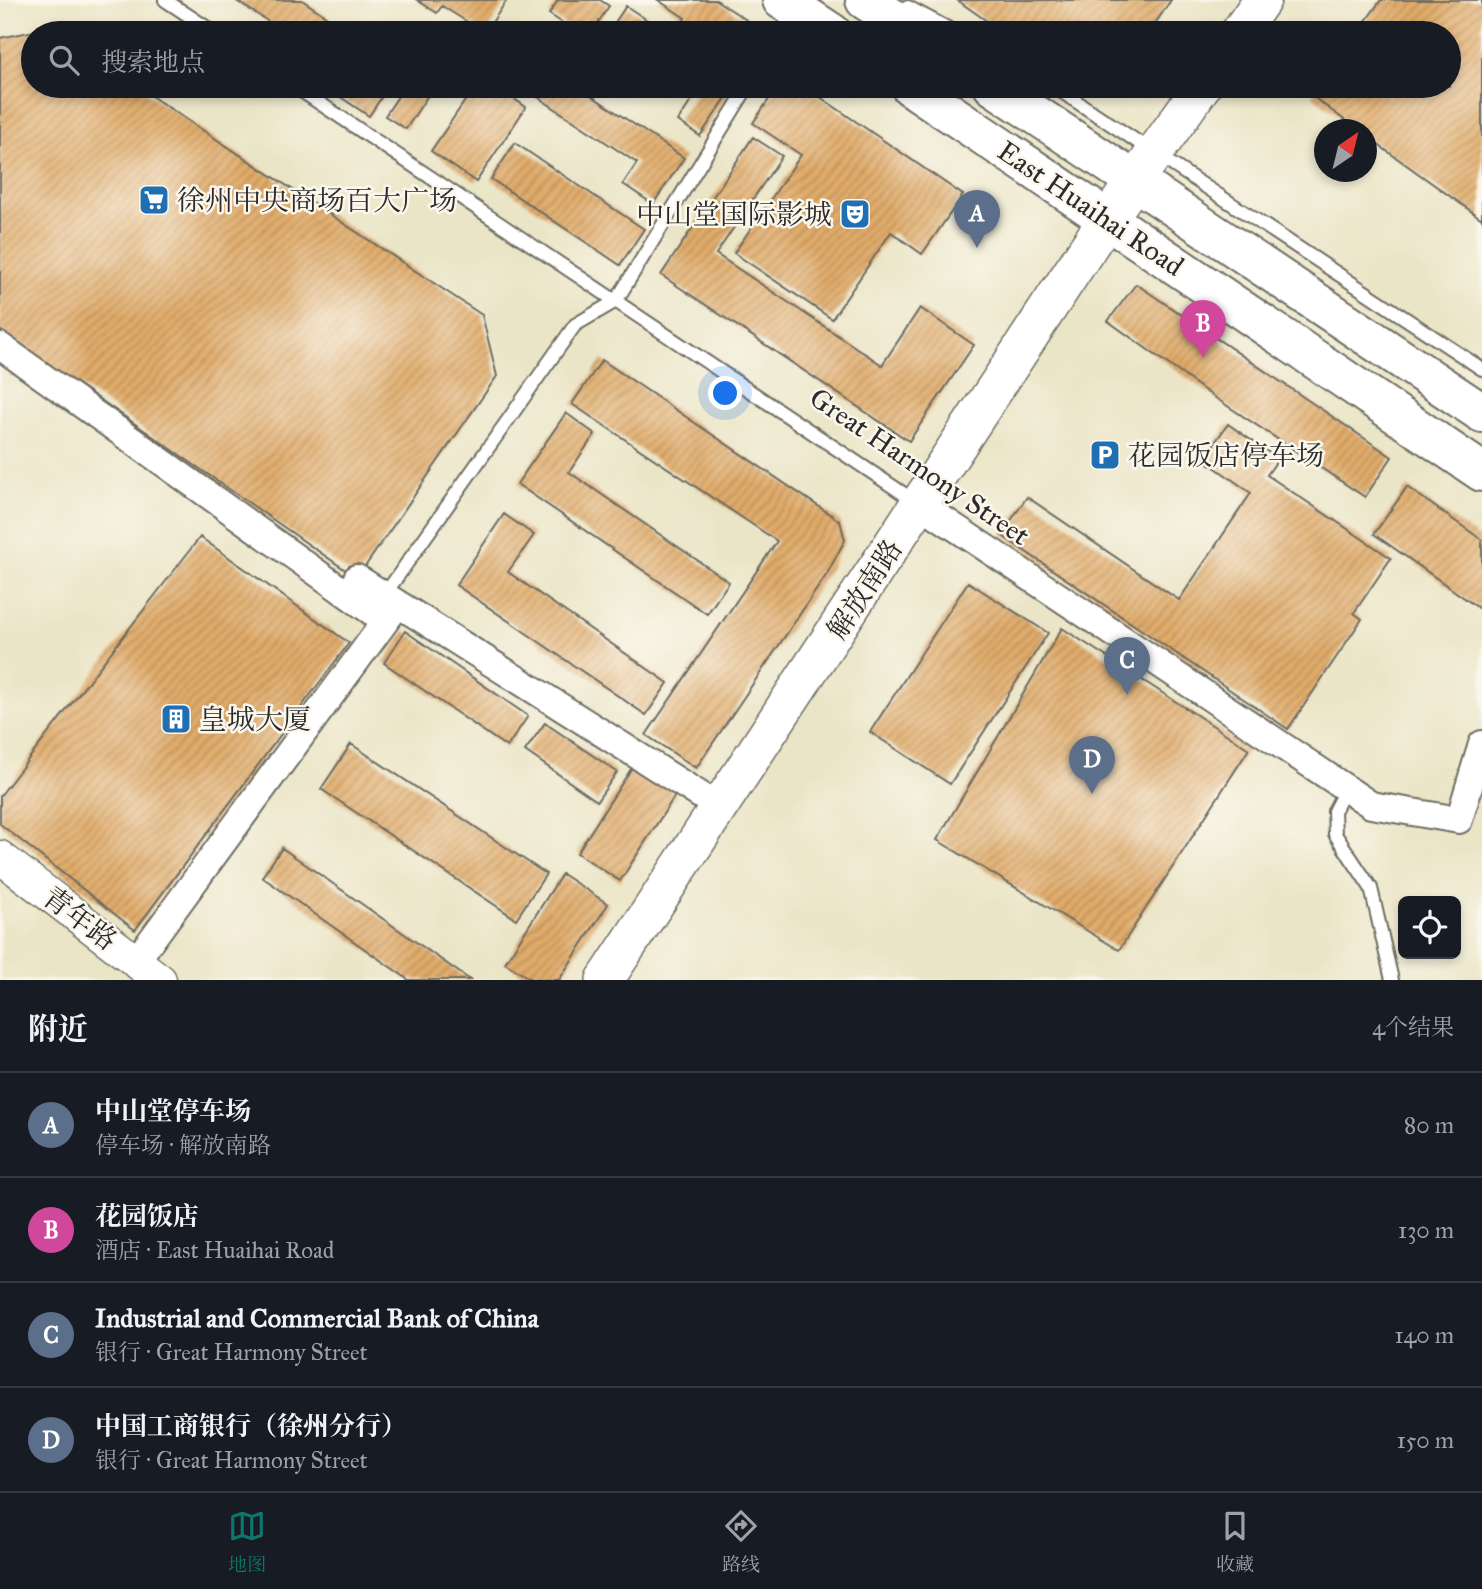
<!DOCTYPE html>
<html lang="zh">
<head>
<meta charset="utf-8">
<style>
	body { margin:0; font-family:"IM FELL Great Primer","Noto Serif SC",serif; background:#20242c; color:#f1f3f6 }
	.controls { position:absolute; right:21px; bottom:21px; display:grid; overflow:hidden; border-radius:10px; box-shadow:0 4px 10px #0003 }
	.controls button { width:63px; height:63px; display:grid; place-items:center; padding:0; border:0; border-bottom:2px solid #363941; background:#171b24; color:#f1f3f6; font:35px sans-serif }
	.compass { position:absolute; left:1314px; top:119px; width:63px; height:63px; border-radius:50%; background:#171b24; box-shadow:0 4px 10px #0003; rotate:35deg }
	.you { position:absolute; left:726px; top:394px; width:24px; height:24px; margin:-18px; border:5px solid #fff; border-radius:50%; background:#1a73e8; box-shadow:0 0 0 10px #1a73e833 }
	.badge { display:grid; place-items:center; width:46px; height:46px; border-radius:50%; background:#0f766e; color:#fff; font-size:23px; font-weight:700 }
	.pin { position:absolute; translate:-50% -58px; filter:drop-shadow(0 2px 4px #0008) }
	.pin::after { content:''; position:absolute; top:37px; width:24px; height:21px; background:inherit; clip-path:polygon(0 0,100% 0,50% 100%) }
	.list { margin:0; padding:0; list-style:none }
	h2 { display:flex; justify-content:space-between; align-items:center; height:91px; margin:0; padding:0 28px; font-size:30px }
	h2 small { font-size:23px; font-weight:400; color:#9ea1a6 }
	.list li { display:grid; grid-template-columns:46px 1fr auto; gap:21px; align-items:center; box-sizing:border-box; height:105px; padding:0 28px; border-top:2px solid #363941 }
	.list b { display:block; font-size:26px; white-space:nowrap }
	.list p { margin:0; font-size:23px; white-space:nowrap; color:#9ea1a6 }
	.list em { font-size:23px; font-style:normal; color:#9ea1a6 }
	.icon { flex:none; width:38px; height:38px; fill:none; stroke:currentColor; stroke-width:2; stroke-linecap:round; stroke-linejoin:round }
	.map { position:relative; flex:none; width:1482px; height:980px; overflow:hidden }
	.search { position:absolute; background:#171b24; box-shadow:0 4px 10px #0003; left:21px; right:21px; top:21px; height:77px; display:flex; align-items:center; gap:18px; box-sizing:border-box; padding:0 24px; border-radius:38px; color:#9ea1a6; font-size:26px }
	.sheet { height:511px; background:#171b24 }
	nav { display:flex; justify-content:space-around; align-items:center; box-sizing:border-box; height:98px; border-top:2px solid #363941; background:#171b24; font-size:19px; color:#9ea1a6 }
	nav a { display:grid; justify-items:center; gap:4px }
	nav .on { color:#0f766e }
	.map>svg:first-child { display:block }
	.building { fill:url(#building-hatch) }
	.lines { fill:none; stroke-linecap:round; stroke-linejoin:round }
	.service-casing { stroke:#6e6c62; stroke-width:16 }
	.minor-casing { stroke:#6e6c62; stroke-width:30 }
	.tertiary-casing { stroke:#6e6c62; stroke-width:35 }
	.secondary-casing { stroke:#6e6c62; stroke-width:40 }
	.primary-casing { stroke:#6e6c62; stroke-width:42 }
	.service { stroke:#fff; stroke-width:12 }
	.minor { stroke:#fff; stroke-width:26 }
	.tertiary { stroke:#fff; stroke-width:32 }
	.secondary { stroke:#fff; stroke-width:37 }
	.primary { stroke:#fff; stroke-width:38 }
	.labels { text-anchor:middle; stroke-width:5; stroke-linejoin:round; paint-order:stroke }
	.poi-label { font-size:28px; fill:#2b2b2b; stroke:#fbf7ec; text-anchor:start }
	.street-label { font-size:28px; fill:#2b2b2b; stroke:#fbf7ec }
</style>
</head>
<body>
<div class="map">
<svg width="1482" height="980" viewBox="0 0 1482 980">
	<defs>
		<pattern id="building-hatch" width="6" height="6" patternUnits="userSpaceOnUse" patternTransform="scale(1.75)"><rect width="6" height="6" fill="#e1ac6b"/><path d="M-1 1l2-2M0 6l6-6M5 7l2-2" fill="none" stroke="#b78c58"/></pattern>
	</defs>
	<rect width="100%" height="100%" fill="#fbf7ec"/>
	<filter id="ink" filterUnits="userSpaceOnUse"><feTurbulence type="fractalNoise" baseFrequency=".0143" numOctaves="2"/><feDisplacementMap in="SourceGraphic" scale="14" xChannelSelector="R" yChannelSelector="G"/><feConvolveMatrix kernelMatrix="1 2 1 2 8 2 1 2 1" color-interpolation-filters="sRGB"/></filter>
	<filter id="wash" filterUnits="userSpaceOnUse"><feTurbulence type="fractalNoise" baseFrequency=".00686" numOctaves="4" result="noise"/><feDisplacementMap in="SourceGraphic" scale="28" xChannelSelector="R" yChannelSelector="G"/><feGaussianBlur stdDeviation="1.57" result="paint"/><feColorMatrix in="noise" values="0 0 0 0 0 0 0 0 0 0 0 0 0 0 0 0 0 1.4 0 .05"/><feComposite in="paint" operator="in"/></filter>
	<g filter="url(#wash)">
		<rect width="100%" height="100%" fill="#ebe5c7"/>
		<g id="blocks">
			<path class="building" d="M235,0H302L330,19L320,33H286Z
				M417,0H507L485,33L442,6L437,13Z
				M558,0H600L609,6L591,33H578L549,14Z
				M658,0H716L766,33H692L680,25L685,18Z
				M957,0H1171L1150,31L1142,33H1004Z
				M1381,0H1482V219L1366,136V130H1358L1312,96L1319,86H1449V33H1357Z
				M626,6L667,33H608Z
				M49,28L57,33H33V86H136L482,315L497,376L357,578L0,330V38Z
				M324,86H389L369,116Z
				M405,86H434L406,129L385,116Z
				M475,86H495L526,107L476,182L431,151Z
				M521,86H577L684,158L653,204L623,184L637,163Z
				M701,86H734L700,136L678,121Z
				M778,86H804L963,195L922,254L891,232L832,319L734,253L801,155L753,123Z
				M753,137L782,156L716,254L882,365L920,308L974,345L909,441L661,275Z
				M515,143L644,229L620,265L491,179Z
				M1136,284L1392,457L1365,497L1211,395L1108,321Z
				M602,360L840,521L845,540L827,574L696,768L646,735L777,541L572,404Z
				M566,413L595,434L569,472L729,582L707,614L517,484Z
				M1228,424L1278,459L1267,475L1391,558L1354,613L1362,619L1288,729L1001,535L1027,497L1179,600L1251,493L1203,459Z
				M1407,487L1482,540V606L1480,609L1374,534Z
				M504,514L534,535L508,572L668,683L646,715L456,585Z
				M200,537L349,643L135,930L0,824V796Z
				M968,582L1048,633L950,784L870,732Z
				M1062,628L1249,749L1119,950L937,840Z
				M405,631L528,716L507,747L384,663Z
				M545,723L617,772L597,801L525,751Z
				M351,744L546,874L516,919L321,789Z
				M633,766L676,794L620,881L577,853Z
				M282,848L470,980H409L262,877Z
				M562,874L608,904L559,980H532L505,963Z"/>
		</g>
	</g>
	<g filter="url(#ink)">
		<use href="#blocks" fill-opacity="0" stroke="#6e6c62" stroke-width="2"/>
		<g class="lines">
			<g class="service-casing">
				<path id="service" d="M165,0L215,33
					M908,7L957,33
					M780,33L786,24L799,15
					M294,86L916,502
					M1053,86L1482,369
					M383,597L575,325L616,301L748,86
					M1346,788L1334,811L1335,834L1371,888L1392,980"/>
			</g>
			<g class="minor-casing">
				<path id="minor" d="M0,346L372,612
					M920,504L1371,805L1459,820L1482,744
					M357,578L719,807
					M136,961L398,604"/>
			</g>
			<g class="tertiary-casing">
				<path id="tertiary" d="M0,857L160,980"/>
			</g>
			<g class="secondary-casing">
				<path id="secondary" d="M1239,33L1262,0
					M605,980L1093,240L1202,86"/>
			</g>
			<g class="primary-casing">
				<path id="primary" d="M782,0L832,33
					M865,0L915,33
					M910,86L1482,472
					M993,86L1482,413"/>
			</g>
			<use href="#service" class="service"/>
			<use href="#minor" class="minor"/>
			<use href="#tertiary" class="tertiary"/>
			<use href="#secondary" class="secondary"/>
			<use href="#primary" class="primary"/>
		</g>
	</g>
	<defs>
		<g id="supermarket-square" transform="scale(1.575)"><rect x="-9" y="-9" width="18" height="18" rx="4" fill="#1f6fb2" stroke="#fbf7ec"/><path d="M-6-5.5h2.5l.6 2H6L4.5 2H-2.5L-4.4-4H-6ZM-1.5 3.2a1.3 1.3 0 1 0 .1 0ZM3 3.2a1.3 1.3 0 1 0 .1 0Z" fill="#fff"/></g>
		<g id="theatre-square" transform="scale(1.575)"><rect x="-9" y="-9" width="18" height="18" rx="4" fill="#1f6fb2" stroke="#fbf7ec"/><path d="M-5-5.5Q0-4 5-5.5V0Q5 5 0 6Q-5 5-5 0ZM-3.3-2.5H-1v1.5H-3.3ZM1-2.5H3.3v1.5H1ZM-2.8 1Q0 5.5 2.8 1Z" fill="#fff"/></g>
		<g id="parking-square" transform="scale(1.575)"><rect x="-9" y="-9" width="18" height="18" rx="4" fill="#1f6fb2" stroke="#fbf7ec"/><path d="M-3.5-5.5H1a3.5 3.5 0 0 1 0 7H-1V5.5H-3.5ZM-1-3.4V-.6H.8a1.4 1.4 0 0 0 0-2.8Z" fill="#fff"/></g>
		<g id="building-square" transform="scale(1.575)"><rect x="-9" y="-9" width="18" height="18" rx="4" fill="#1f6fb2" stroke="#fbf7ec"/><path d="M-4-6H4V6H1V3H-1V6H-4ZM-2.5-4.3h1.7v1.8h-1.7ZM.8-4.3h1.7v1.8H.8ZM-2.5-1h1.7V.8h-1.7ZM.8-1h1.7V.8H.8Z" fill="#fff"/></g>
	</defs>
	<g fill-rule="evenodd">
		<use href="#supermarket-square" x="154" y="200"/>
		<use href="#theatre-square" x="855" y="214"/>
		<use href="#parking-square" x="1105" y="455"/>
		<use href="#building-square" x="176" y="719"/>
	</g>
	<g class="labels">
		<g class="poi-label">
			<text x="177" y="210">徐州中央商场百大广场</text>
			<text x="832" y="224" text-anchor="end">中山堂国际影城</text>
			<text x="1128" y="465">花园饭店停车场</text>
			<text x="199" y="729">皇城大厦</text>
		</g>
		<g class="street-label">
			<text transform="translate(1091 208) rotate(34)" y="10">East Huaihai Road</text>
			<text transform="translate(920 466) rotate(34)" y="10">Great Harmony Street</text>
			<text transform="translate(864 589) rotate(-57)" y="10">解放南路</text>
			<text transform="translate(80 918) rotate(37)" y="10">青年路</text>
		</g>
	</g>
</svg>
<div class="controls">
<button><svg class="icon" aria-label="locate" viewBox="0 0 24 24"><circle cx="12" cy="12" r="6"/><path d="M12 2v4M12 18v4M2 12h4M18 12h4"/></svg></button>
</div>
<svg class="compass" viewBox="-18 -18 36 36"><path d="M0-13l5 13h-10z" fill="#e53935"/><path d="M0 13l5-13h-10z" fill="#9ea1a6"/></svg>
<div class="you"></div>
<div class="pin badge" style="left:977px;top:248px;background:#5c6f8a">A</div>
<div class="pin badge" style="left:1203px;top:358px;background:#d1479c">B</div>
<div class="pin badge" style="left:1127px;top:695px;background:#5c6f8a">C</div>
<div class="pin badge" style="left:1092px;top:794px;background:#5c6f8a">D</div>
<div class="search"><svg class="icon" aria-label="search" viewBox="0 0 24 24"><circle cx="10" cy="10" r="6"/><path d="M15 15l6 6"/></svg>搜索地点</div>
</div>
<section class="sheet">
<h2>附近<small>4个结果</small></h2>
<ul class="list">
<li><span class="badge" style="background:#5c6f8a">A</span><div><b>中山堂停车场</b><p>停车场 · 解放南路</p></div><em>80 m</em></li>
<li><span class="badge" style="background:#d1479c">B</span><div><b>花园饭店</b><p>酒店 · East Huaihai Road</p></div><em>130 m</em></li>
<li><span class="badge" style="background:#5c6f8a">C</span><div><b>Industrial and Commercial Bank of China</b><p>银行 · Great Harmony Street</p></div><em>140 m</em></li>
<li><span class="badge" style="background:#5c6f8a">D</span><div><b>中国工商银行（徐州分行）</b><p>银行 · Great Harmony Street</p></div><em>150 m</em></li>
</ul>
</section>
<nav>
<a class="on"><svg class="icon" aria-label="map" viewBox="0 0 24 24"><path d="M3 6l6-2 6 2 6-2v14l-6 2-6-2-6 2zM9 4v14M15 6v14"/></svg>地图</a>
<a><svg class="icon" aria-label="directions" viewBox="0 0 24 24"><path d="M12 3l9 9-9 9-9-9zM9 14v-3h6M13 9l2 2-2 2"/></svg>路线</a>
<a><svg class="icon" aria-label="saved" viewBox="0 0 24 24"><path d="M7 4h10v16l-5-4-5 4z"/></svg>收藏</a>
</nav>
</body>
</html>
